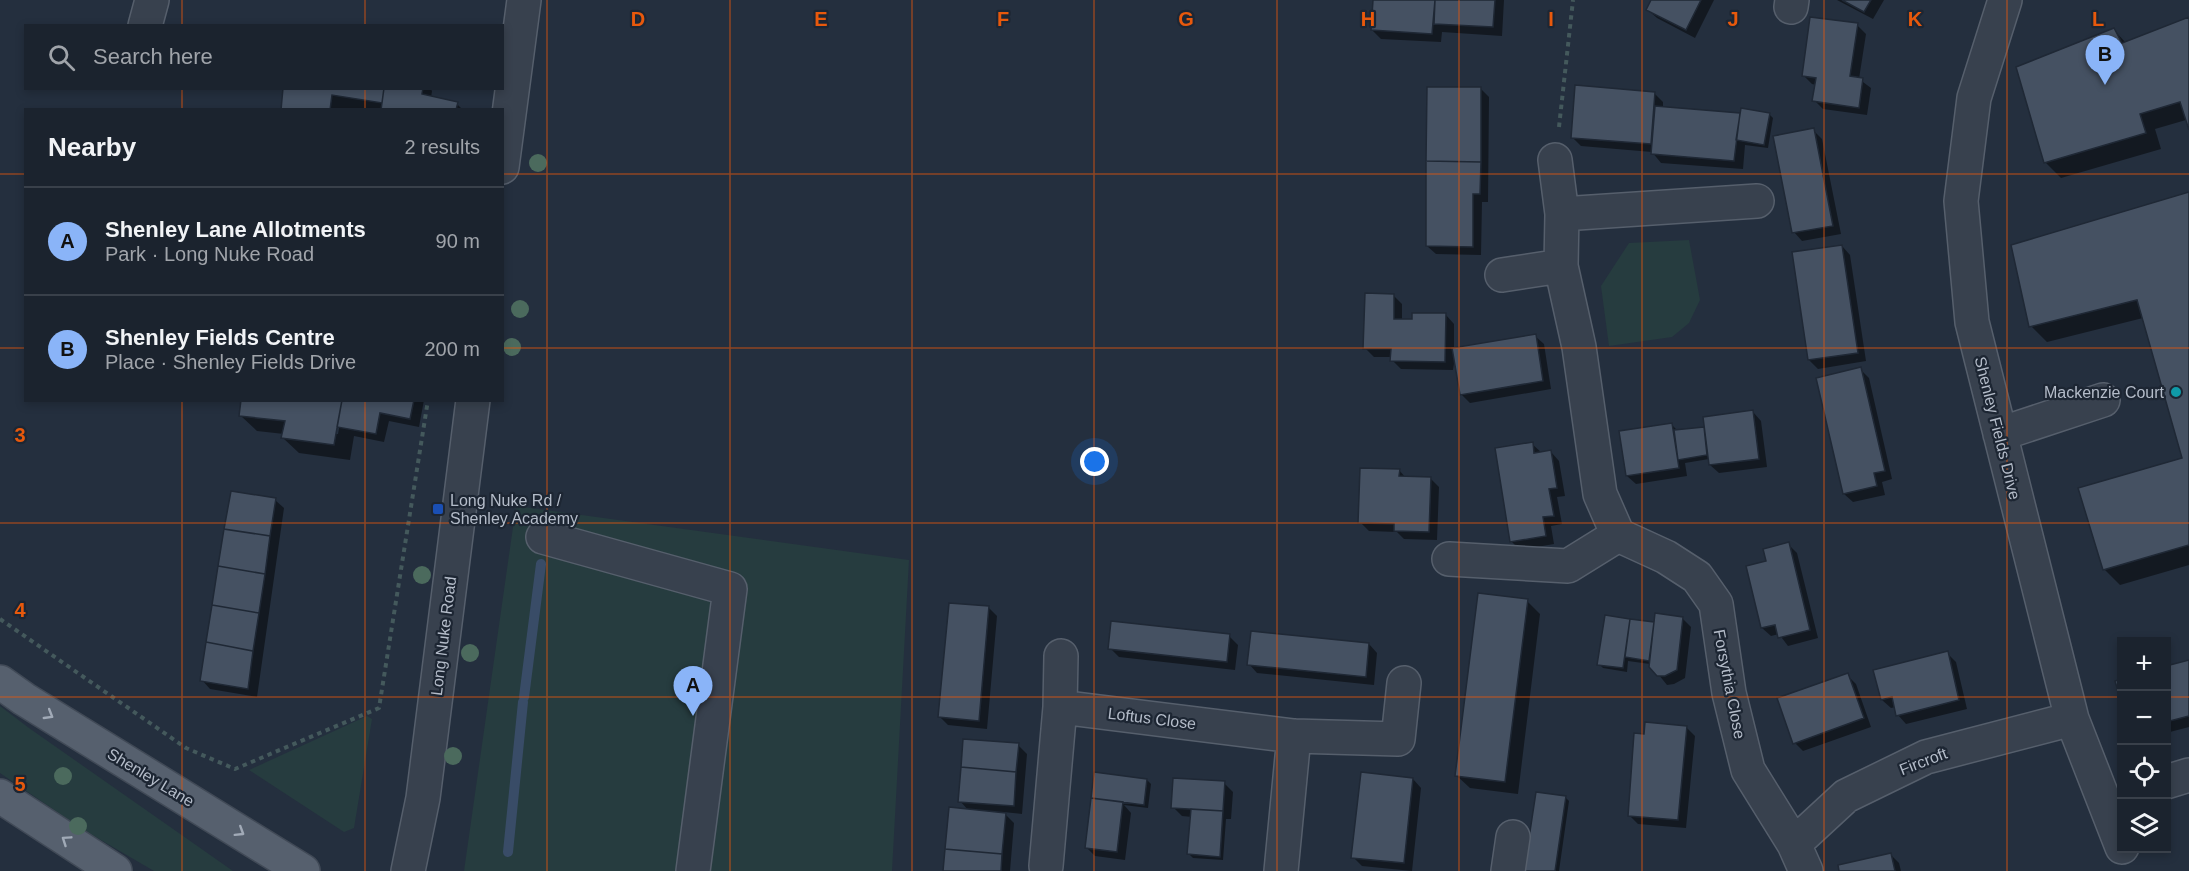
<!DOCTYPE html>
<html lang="en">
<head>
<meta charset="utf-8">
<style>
	body { margin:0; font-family:Arial,sans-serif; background:#282f3a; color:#f1f3f6 }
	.controls { position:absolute; right:18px; bottom:18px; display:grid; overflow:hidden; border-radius:0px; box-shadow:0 3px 9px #0003 }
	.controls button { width:54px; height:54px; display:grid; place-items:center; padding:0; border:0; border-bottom:2px solid #39404a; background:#1b232e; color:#f1f3f6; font:30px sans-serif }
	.you { position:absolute; left:1095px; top:462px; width:21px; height:21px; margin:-15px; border:4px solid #fff; border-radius:50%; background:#1a73e8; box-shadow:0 0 0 9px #1a73e833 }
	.badge { display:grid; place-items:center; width:39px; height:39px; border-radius:50%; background:#8ab4f8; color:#111; font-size:20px; font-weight:700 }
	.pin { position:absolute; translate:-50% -50px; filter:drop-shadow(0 2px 3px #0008) }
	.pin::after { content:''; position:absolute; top:32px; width:21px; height:18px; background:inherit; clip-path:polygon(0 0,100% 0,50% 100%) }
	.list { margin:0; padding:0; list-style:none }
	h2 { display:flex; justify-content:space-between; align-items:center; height:78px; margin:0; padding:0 24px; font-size:26px }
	h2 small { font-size:20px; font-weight:400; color:#a0a4aa }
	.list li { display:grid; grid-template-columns:39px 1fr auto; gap:18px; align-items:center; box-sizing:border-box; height:108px; padding:0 24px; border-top:2px solid #39404a }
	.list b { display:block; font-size:22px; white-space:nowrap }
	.list p { margin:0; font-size:20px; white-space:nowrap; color:#a0a4aa }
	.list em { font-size:20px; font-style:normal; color:#a0a4aa }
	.icon { flex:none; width:33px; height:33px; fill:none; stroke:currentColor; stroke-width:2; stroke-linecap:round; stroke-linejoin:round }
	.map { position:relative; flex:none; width:2189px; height:871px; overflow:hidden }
	.search { position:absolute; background:#1b232e; box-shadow:0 3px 9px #0003; left:24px; top:24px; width:480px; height:66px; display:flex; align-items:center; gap:15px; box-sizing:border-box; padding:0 21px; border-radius:0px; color:#a0a4aa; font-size:22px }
	.panel { position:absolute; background:#1b232e; box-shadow:0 3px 9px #0003; left:24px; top:108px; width:480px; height:294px; border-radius:0px }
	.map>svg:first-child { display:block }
	.green { fill:#263c3f }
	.shadow { fill:#0007; fill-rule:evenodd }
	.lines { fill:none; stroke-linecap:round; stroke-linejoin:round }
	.stream { stroke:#394c67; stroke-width:10 }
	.building { fill:#455162; stroke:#1f2835; stroke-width:1.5 }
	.minor-casing { stroke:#565f6c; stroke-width:36 }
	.major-casing { stroke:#414a57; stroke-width:36 }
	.path { stroke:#44595c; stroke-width:4; stroke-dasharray:4.5 4.5; stroke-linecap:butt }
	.minor { stroke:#38414e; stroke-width:33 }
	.major { stroke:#56606e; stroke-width:33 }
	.tree { fill:#4b6a5d }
	.oneway { stroke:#a1aab7 }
	.grid { fill:none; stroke:#e8590c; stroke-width:1.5; stroke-opacity:0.55 }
	.culture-dot { fill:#0f9aa8; stroke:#1d2633; stroke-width:2 }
	.transit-dot { fill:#1a4fb4; stroke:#1d2633; stroke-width:2 }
	.labels { text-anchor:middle; stroke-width:4.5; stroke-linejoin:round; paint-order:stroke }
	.poi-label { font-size:16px; fill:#b4bcc9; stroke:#1d2633; text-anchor:end }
	.street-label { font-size:16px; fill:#b4bcc9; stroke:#1d2633 }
	.grid-label { font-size:20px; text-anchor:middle; font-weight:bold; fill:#e8590c; stroke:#1d2633; stroke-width:4.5; stroke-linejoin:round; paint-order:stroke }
</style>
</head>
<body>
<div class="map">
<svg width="2189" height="871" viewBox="0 0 2189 871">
	<rect width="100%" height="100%" fill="#242f3e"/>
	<path class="green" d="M1689,240L1700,300L1689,323L1672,337L1609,346L1601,286L1629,243Z
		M516,506L909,560L892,871H464Z
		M0,706L29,728L233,871H154L82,829L0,773Z
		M367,716L372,719L354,828L344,832L249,770Z"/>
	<path class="shadow" d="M1374,0H1504L1502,36L1442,32L1441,42L1381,39L1372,30Z
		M1653,0H1714L1695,38L1657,18L1648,10Z
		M1837,0H1884L1873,19Z
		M2189,19V130L2186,120L2155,129L2161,149L2061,178L2045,162L2114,30L2126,43Z
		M1857,25L1866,34L1859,79L1871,88L1867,115L1823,109L1814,100L1816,85L1812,84L1803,75Z
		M285,88H430L432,91L431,98L457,104L463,110H282Z
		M1481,89L1489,97L1488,202H1482L1481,255L1436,254L1427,246Z
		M1654,93L1663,102V108L1739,114L1741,116L1769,114L1773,118L1768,148L1745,145L1743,169L1661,163L1652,152L1581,146L1572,137Z
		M1813,130L1822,139L1841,234L1802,241L1794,232Z
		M2189,193V565L2120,585L2104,569L2184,459L2143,318L2047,342L2031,326Z
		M1842,246L1850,255L1866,361L1818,369L1809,360Z
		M1393,295L1402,304V320L1446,315L1454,324V349L1535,336L1544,344L1551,389L1470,403L1461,394L1455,357L1453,370L1401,369L1392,360V357H1374L1365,348Z
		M1860,369L1869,378L1892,479L1882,482L1885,495L1853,502L1844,494Z
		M344,400H424L419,427L389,421L384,442L354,436L350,460L299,453L283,438L284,434L257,431L241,416ZM342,411L338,434H335Z
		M1753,412L1761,421L1767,467L1719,473L1710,465L1709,459L1685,463L1687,476L1636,484L1627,476L1672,425L1678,431L1703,428L1706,431Z
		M1532,444L1542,453L1551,452L1559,461L1565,496L1557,497L1562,524L1551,526L1554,544L1520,550L1511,541Z
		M1399,470L1406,478H1430L1439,487L1437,540L1404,539L1397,532L1369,531L1360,522Z
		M275,500L284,508L257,697L210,689L202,680Z
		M1788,544L1797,553L1818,638L1788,646L1779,634L1771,636L1762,628L1767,562Z
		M1527,601L1540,614L1518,794L1470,788L1457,776Z
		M989,608L997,616L987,729L948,725L939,716Z
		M1606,617L1655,624L1683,619L1691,627L1685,678L1674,684L1667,685L1650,664L1628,661L1627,672L1603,668L1599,664Z
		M1229,636L1238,645L1235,670L1119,657L1110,648Z
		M1369,644L1377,653L1374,685L1257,673L1249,664Z
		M1947,653L1956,662L1967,709L1906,724L1898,715L1896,707L1891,708L1882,700Z
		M2189,661V727L2166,733V668Z
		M1847,675L1856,684L1871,727L1803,751L1795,743Z
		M1686,727L1695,736L1686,828L1638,824L1629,815L1645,735Z
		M1018,745L1027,754L1022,814L1003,812L1014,823L1010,871H945L969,811L960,801Z
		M1095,774L1147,780L1151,784L1148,808L1124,805L1131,813L1125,860L1095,856L1086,847Z
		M1413,779L1421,788L1412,871L1362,866L1353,857Z
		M1224,783L1233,792L1231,819H1226L1223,860L1193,858L1189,854L1192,817L1182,816L1173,807Z
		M1565,797L1569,801L1559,871H1526Z
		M1891,855L1899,863L1901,871H1841Z"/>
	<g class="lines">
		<path class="stream" d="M524,697L541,564
			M508,852L523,702"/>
	</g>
	<path class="building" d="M1373,0H1435L1432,34L1371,30Z
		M1435,0H1495L1493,27L1434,24Z
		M1651,0H1701L1686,30L1646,10Z
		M1842,0H1871L1864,12Z
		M1810,17L1858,23L1850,76L1863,78L1859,108L1812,101L1816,78L1802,76Z
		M2189,17V130L2180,102L2140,114L2146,133L2044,163L2016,67L2114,28L2122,43Z
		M1575,85L1655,92L1651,144L1571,138Z
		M1427,87H1481V162L1426,161Z
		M283,88H384L382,103L332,95L330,110H281Z
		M384,88H423L422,94L458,102L456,110H381Z
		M1655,106L1740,113L1734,161L1651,154Z
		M1741,108L1770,113L1764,145L1736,140Z
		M1814,128L1833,226L1792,233L1773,136Z
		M1426,161L1481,162L1480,194H1473V247L1426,246Z
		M2189,192V545L2103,570L2078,488L2182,458L2137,300L2029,327L2011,245Z
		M1842,245L1858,353L1808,360L1792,252Z
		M1365,293L1394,294V319H1412V313H1446L1445,362L1390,361L1391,349H1363Z
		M1536,334L1543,381L1460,395L1452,348Z
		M1861,367L1885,471L1874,473L1877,486L1843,494L1816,378Z
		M241,400H342L334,445L281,438L285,421L239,416Z
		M342,400H414L410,419L380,413L376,434L337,427Z
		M1753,410L1759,459L1709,465L1703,417Z
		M1672,423L1679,468L1626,476L1619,431Z
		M1704,427L1707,455L1678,460L1674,430Z
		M1533,442L1534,453L1551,450L1557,488L1549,489L1554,516L1543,517L1546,536L1510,542L1495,448Z
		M1360,468L1400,469L1399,476L1431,477L1429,532L1394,531V524L1358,523Z
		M231,491L276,498L270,536L224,529Z
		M224,529L270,536L265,574L218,566Z
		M1789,542L1810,630L1778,638L1775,625L1761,628L1746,566L1766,561L1763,549Z
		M218,566L265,574L259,613L212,605Z
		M1478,593L1528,599L1505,782L1455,776Z
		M949,603L989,606L979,721L938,717Z
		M212,605L259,613L253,651L206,642Z
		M1655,613L1683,617L1677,670L1665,676H1657L1649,667Z
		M1605,615L1630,619L1623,668L1597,665Z
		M1630,619L1654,622L1649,661L1625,657Z
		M1111,621L1230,634L1227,662L1108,649Z
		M1251,631L1369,643L1366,677L1247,665Z
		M206,642L253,651L248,689L200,681Z
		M1948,651L1959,700L1896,716L1892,697L1881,700L1873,670Z
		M2189,660V716L2166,722V666Z
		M1848,673L1864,718L1793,744L1777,698Z
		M2122,679V704L2115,681Z
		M1645,722L1687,726L1678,820L1628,816L1634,733L1644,734Z
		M963,739L1019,743L1016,772L961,767Z
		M961,767L1016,772L1014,806L958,802Z
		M1094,772L1147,779L1144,805L1091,798Z
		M1361,772L1413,778L1404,863L1351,858Z
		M1173,778L1225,781L1223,811L1171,808Z
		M1536,792L1566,796L1555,871H1524Z
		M1091,798L1123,802L1117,852L1085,848Z
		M949,807L1006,813L1002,854L945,849Z
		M1191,809L1223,811L1220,857L1187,854Z
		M945,849L1002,854L1001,871H943Z
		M1891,853L1895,871H1839L1838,865Z"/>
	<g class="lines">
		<g class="minor-casing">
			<path id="minor" d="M2005,0L1974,98L1961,201L1972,322L2072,719L2122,847
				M1791,7L1792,0
				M145,26L152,0
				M1555,160L1562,214L1561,266L1579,347L1600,494L1618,535L1666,557L1697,577L1716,604L1729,693L1748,770L1794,844L1806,871
				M502,167L524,0
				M1562,214L1757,201
				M1502,275L1561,266
				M2000,434L2103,400
				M543,537L730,589L693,871
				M1449,559L1568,566L1618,535
				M1061,656L1060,707L1294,736L1398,739L1404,683
				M2166,782L2189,775
				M1794,844L1846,796L1926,757L2072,719
				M1046,866L1060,707
				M408,871L423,798L473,400
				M1281,871L1294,736
				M1508,871L1513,837"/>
		</g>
		<g class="major-casing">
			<path id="major" d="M0,682L24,699L303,871
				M0,796L115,871"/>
		</g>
		<path class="path" d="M1559,127L1573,0
			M0,619L186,748L235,769L379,708L428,400"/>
		<use href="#minor" class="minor"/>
		<use href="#major" class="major"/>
	</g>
	<g class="tree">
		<circle cx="538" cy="163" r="9"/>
		<circle cx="520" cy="309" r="9"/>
		<circle cx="512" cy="347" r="9"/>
		<circle cx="422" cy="575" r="9"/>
		<circle cx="470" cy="653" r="9"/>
		<circle cx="453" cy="756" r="9"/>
		<circle cx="63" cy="776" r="9"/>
		<circle cx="78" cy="826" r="9"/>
	</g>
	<defs><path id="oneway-chevron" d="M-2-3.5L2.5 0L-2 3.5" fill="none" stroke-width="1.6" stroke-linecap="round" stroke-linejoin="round" transform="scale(1.5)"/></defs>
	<g class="oneway">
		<use href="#oneway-chevron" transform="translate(49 715) rotate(31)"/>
		<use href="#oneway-chevron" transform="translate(240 832) rotate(32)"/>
		<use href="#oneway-chevron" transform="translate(66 840) rotate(-146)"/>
	</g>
	<path class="grid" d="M182,0V26M365,0V26M547,0V871M730,0V871M912,0V871M1094,0V871M1277,0V871M1459,0V871M1642,0V871M1824,0V871M2007,0V871M182,88V110M365,88V110M0,174H26M502,174H2189M0,348H26M502,348H2189M182,400V871M365,400V871M0,523H2189M0,697H2122M2166,697H2189"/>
	<circle class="culture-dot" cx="2176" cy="392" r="6"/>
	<rect class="transit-dot" x="432" y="503" width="12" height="12" rx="3"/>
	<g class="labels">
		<g class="poi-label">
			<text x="2164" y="398">Mackenzie Court</text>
			<text x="450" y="506" text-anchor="start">Long Nuke Rd /<tspan x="450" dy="18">Shenley Academy</tspan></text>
		</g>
		<g class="street-label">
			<text transform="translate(1998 428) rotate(76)" y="6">Shenley Fields Drive</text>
			<text transform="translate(443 636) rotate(-83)" y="6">Long Nuke Road</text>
			<text transform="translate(1730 684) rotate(79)" y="6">Forsythia Close</text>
			<text transform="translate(1152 718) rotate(7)" y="6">Loftus Close</text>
			<text transform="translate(1923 761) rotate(-21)" y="6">Fircroft</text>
			<text transform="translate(151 777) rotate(31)" y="6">Shenley Lane</text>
		</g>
	</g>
	<g class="grid-label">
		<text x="638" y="26">D</text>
		<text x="821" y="26">E</text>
		<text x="1003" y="26">F</text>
		<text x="1186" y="26">G</text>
		<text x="1368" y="26">H</text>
		<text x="1551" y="26">I</text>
		<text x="1733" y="26">J</text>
		<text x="1915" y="26">K</text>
		<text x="2098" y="26">L</text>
		<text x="20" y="442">3</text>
		<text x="20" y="617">4</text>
		<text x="20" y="791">5</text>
	</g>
</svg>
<div class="controls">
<button>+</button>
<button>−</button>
<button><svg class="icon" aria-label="locate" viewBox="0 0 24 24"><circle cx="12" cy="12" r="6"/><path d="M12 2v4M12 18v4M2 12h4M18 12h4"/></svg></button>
<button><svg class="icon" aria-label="layers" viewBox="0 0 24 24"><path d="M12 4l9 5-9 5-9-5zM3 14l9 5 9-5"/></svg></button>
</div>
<div class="you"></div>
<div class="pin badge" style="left:693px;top:716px">A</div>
<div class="pin badge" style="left:2105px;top:85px">B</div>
<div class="search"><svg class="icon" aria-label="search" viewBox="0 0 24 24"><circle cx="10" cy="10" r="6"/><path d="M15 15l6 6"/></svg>Search here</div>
<section class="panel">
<h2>Nearby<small>2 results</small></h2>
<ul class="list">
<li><span class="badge">A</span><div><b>Shenley Lane Allotments</b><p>Park · Long Nuke Road</p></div><em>90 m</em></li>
<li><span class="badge">B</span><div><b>Shenley Fields Centre</b><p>Place · Shenley Fields Drive</p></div><em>200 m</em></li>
</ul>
</section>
</div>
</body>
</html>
